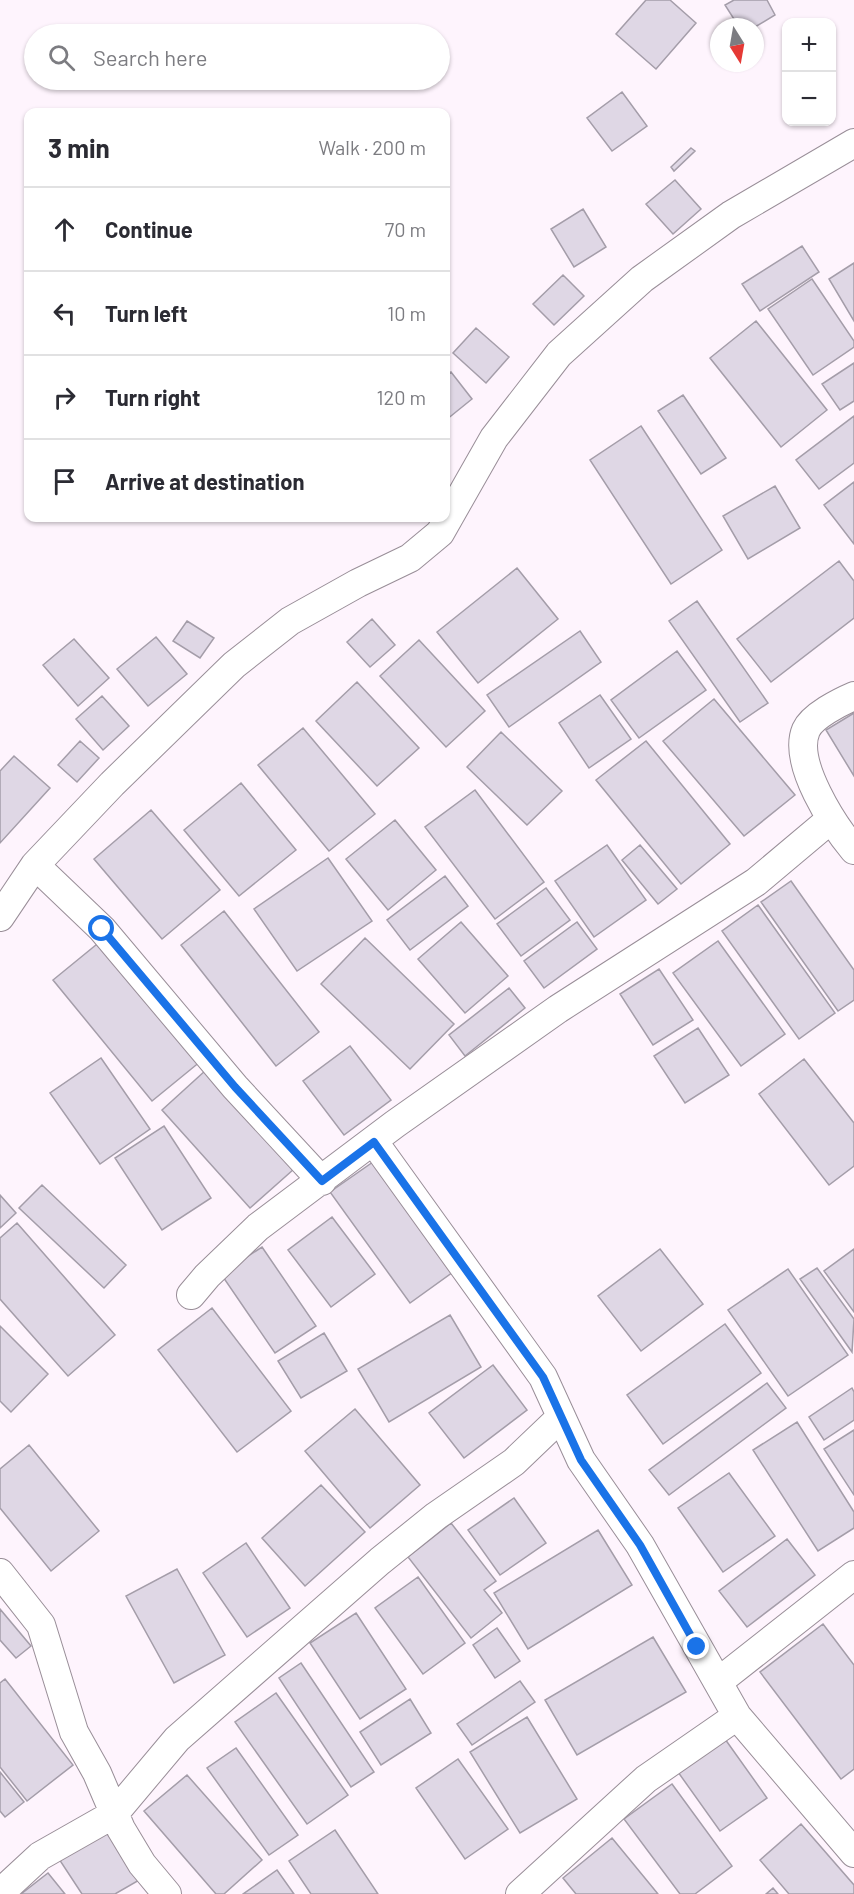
<!DOCTYPE html>
<html lang="en">
<head>
<meta charset="utf-8">
<style>
	body { margin:0; font-family:Barlow,sans-serif; background:#f2f2f3; color:#2b2b33 }
	.controls { position:absolute; right:18px; top:18px; display:grid; overflow:hidden; border-radius:12px; box-shadow:0 2px 4px #0004 }
	.controls button { width:54px; height:54px; display:grid; place-items:center; padding:0; border:0; border-bottom:2px solid #e1e1e2; background:#fff; color:#2b2b33; font:30px sans-serif }
	.compass { position:absolute; left:710px; top:18px; width:54px; height:54px; border-radius:50%; background:#fff; box-shadow:0 2px 4px #0004; rotate:169deg }
	.stop { position:absolute; width:18px; height:18px; margin:-14px; border:4px solid #1a73e8; border-radius:50%; background:#fff }
	.stop.end { background:#1a73e8; border-color:#fff; box-shadow:0 2px 6px #0008 }
	.list { margin:0; padding:0; list-style:none }
	h2 { display:flex; justify-content:space-between; align-items:center; height:78px; margin:0; padding:0 24px; font-size:26px }
	h2 small { font-size:20px; font-weight:400; color:#7c7c81 }
	.list li { display:grid; grid-template-columns:39px 1fr auto; gap:18px; align-items:center; box-sizing:border-box; height:84px; padding:0 24px; border-top:2px solid #e1e1e2 }
	.list b { display:block; font-size:22px; white-space:nowrap }
	.list em { font-size:20px; font-style:normal; color:#7c7c81 }
	.icon { flex:none; width:33px; height:33px; fill:none; stroke:currentColor; stroke-width:2; stroke-linecap:round; stroke-linejoin:round }
	.map { position:relative; flex:none; width:854px; height:1894px; overflow:hidden }
	.search { position:absolute; background:#fff; box-shadow:0 2px 4px #0004; left:24px; top:24px; width:426px; height:66px; display:flex; align-items:center; gap:15px; box-sizing:border-box; padding:0 21px; border-radius:33px; color:#7c7c81; font-size:22px }
	.panel { position:absolute; background:#fff; box-shadow:0 2px 4px #0004; left:24px; top:108px; width:426px; height:414px; border-radius:12px }
	.map>svg:first-child { display:block }
	.building { fill:#dfd7e5; stroke:#a49da9; stroke-width:1.5 }
	.lines { fill:none; stroke-linecap:round; stroke-linejoin:round }
	.street-casing { stroke:#998e98; stroke-width:30 }
	.street { stroke:#fff; stroke-width:28 }
	.route { stroke:#1a73e8; stroke-width:8 }
</style>
</head>
<body>
<div class="map">
<svg width="854" height="1894" viewBox="0 0 854 1894">
	<rect width="100%" height="100%" fill="#fef4fd"/>
	<path class="building" d="M646,0H670L696,23L656,69L616,34Z
		M734,0H767L775,15L755,27H739L725,5Z
		M622,92L647,126L612,151L587,118Z
		M691,148L695,151L674,171L671,167Z
		M675,180L701,209L673,234L646,204Z
		M583,209L606,247L574,267L551,229Z
		M802,246L819,272L760,311L742,284Z
		M854,263V321L829,279Z
		M563,275L584,296L554,325L533,304Z
		M812,279L854,341V347L813,375L768,309Z
		M756,321L827,410L781,447L710,358Z
		M476,328L509,357L486,383L453,353Z
		M854,363V401L840,410L822,384Z
		M451,372L472,399L446,420V377Z
		M683,395L726,458L701,474L658,411Z
		M854,416V463L819,489L796,460Z
		M641,426L722,550L671,584L590,460Z
		M854,482V544L824,505Z
		M775,486L800,528L748,559L723,516Z
		M839,561L854,581V618L771,682L737,639Z
		M517,568L558,619L478,683L437,632Z
		M697,601L768,703L740,722L669,621Z
		M372,619L395,645L370,667L347,642Z
		M187,621L214,638L200,658L173,641Z
		M580,631L601,662L509,727L487,695Z
		M156,637L187,674L148,706L117,669Z
		M74,639L109,678L78,706L43,665Z
		M419,640L485,711L446,747L380,676Z
		M677,651L706,690L639,738L611,700Z
		M357,682L419,748L377,786L316,721Z
		M600,695L631,739L589,768L559,723Z
		M102,696L129,726L103,750L76,719Z
		M714,699L795,795L744,836L663,741Z
		M854,713V776L826,730Z
		M303,728L375,814L329,851L258,765Z
		M501,732L562,791L527,825L467,767Z
		M80,741L99,758L77,782L58,765Z
		M646,741L730,844L681,884L596,780Z
		M14,756L50,788L0,843V771Z
		M241,783L296,850L239,896L184,830Z
		M475,790L544,882L495,919L425,827Z
		M151,810L220,890L162,939L94,859Z
		M395,820L436,870L388,910L346,859Z
		M607,845L646,900L594,937L555,881Z
		M640,845L677,889L658,904L622,860Z
		M328,858L372,921L297,971L254,909Z
		M445,876L468,906L410,950L387,920Z
		M791,881L854,970V1000L838,1011L761,902Z
		M546,888L570,920L521,956L497,924Z
		M758,905L835,1013L799,1039L722,931Z
		M224,911L319,1032L276,1066L181,945Z
		M461,922L508,976L465,1013L418,959Z
		M577,922L597,949L544,988L524,961Z
		M365,938L454,1024L410,1069L321,984Z
		M102,940L201,1061L152,1101L53,980Z
		M718,941L785,1034L741,1066L673,973Z
		M659,969L693,1020L653,1045L620,994Z
		M509,988L525,1008L465,1056L449,1035Z
		M698,1028L729,1075L685,1103L654,1056Z
		M350,1046L391,1100L344,1135L303,1081Z
		M101,1058L150,1129L100,1164L50,1093Z
		M804,1059L854,1123V1166L829,1185L759,1094Z
		M206,1070L294,1169L250,1208L162,1110Z
		M164,1126L211,1198L162,1230L115,1158Z
		M373,1162L453,1272L410,1303L330,1192Z
		M42,1185L126,1265L104,1288L19,1208Z
		M0,1195L16,1213L0,1228Z
		M332,1217L375,1274L331,1307L288,1250Z
		M17,1223L115,1335L68,1376L0,1299V1238Z
		M262,1247L316,1326L275,1353L221,1274Z
		M660,1249L703,1304L641,1351L598,1296Z
		M854,1249V1312L824,1271Z
		M817,1268L854,1319L852,1352L800,1279Z
		M788,1269L848,1355L788,1396L728,1310Z
		M212,1308L291,1411L237,1452L158,1350Z
		M450,1315L481,1367L389,1422L358,1369Z
		M725,1324L761,1373L663,1444L627,1395Z
		M0,1326L48,1374L11,1412L0,1401Z
		M324,1333L347,1371L301,1398L278,1361Z
		M493,1365L527,1410L464,1458L429,1413Z
		M767,1383L786,1408L669,1495L649,1470Z
		M852,1388L854,1392V1420L824,1440L809,1417Z
		M355,1409L420,1485L370,1528L305,1451Z
		M797,1422L854,1512V1528L818,1551L753,1450Z
		M854,1430V1495L824,1449Z
		M29,1445L99,1531L51,1571L0,1508V1469Z
		M729,1473L775,1536L723,1572L678,1508Z
		M321,1485L365,1532L305,1586L262,1538Z
		M514,1498L546,1543L500,1575L468,1530Z
		M451,1523L496,1581L484,1590L502,1613L471,1638L408,1557Z
		M598,1530L632,1585L528,1649L494,1593Z
		M787,1539L815,1575L747,1627L719,1591Z
		M246,1543L290,1608L247,1637L203,1573Z
		M177,1569L225,1655L174,1683L126,1596Z
		M418,1577L465,1643L423,1674L375,1608Z
		M0,1609L31,1646L16,1658L0,1640Z
		M356,1613L406,1689L360,1719L310,1643Z
		M823,1624L854,1665V1769L841,1779L760,1672Z
		M497,1628L520,1661L495,1678L473,1645Z
		M653,1637L686,1692L577,1755L545,1700Z
		M301,1663L374,1772L351,1787L279,1678Z
		M5,1679L73,1765L27,1801L0,1767V1683Z
		M520,1681L535,1702L472,1745L457,1724Z
		M276,1693L348,1795L307,1824L235,1722Z
		M410,1699L431,1733L381,1765L360,1732Z
		M527,1717L577,1799L520,1833L470,1752Z
		M725,1739L767,1798L720,1831L678,1772Z
		M236,1748L298,1835L269,1855L207,1768Z
		M458,1759L508,1829L465,1859L416,1788Z
		M0,1772L24,1802L5,1817L0,1811Z
		M187,1775L262,1860L224,1894H216L144,1811Z
		M672,1784L732,1866L695,1894H680L624,1819Z
		M801,1824L854,1885V1894H789L760,1860Z
		M109,1828L141,1879L115,1894H82L59,1859Z
		M335,1830L378,1894H311L289,1861Z
		M612,1838L658,1894H576L563,1878Z
		M277,1870L294,1894H243Z
		M48,1873L65,1894H21Z
		M773,1888L778,1894H766Z"/>
	<g class="lines">
		<g class="street-casing">
			<path id="street" d="M854,696C840,702 812,716 806,730C792,763 834,826 854,850
				M35,865L102,929L235,1087L322,1181
				M0,917L35,865L112,784L234,665L290,621L358,583L410,558L440,533L494,438L559,354L642,279L731,215L854,143
				M374,1142L543,1377L581,1460L640,1545L737,1716L854,1853
				M191,1295L207,1276L258,1227L395,1124L558,1009L756,882L831,819
				M0,1573L41,1625L74,1732L97,1773L121,1829L142,1864L167,1894
				M718,1682L854,1575
				M0,1893L40,1856L114,1814L177,1739L380,1561L436,1516L514,1462L561,1417
				M520,1894L646,1779L737,1716"/>
		</g>
		<use href="#street" class="street"/>
	</g>
	<g class="lines">
		<path class="route" d="M102,929L235,1087L322,1181L374,1142L543,1377L581,1460L640,1545L697,1647"/>
	</g>
</svg>
<div class="controls">
<button>+</button>
<button>−</button>
</div>
<svg class="compass" viewBox="-18 -18 36 36"><path d="M0-13l5 13h-10z" fill="#e53935"/><path d="M0 13l5-13h-10z" fill="#7c7c81"/></svg>
<div class="stop" style="left:102px;top:929px"></div>
<div class="stop end" style="left:697px;top:1647px"></div>
<div class="search"><svg class="icon" aria-label="search" viewBox="0 0 24 24"><circle cx="10" cy="10" r="6"/><path d="M15 15l6 6"/></svg>Search here</div>
<section class="panel">
<h2>3 min<small>Walk · 200 m</small></h2>
<ul class="list">
<li><svg class="icon" aria-label="ahead" viewBox="0 0 24 24"><path d="M12 20V5M6 11l6-6 6 6"/></svg><div><b>Continue</b></div><em>70 m</em></li>
<li><svg class="icon" aria-label="left" viewBox="0 0 24 24"><path d="M17 20v-9H6M10 6l-5 5 5 5"/></svg><div><b>Turn left</b></div><em>10 m</em></li>
<li><svg class="icon" aria-label="right" viewBox="0 0 24 24"><path d="M7 20v-9h11M14 6l5 5-5 5"/></svg><div><b>Turn right</b></div><em>120 m</em></li>
<li><svg class="icon" aria-label="arrive" viewBox="0 0 24 24"><path d="M6 21V4h12l-3 4 3 4H6"/></svg><div><b>Arrive at destination</b></div></li>
</ul>
</section>
</div>
</body>
</html>
